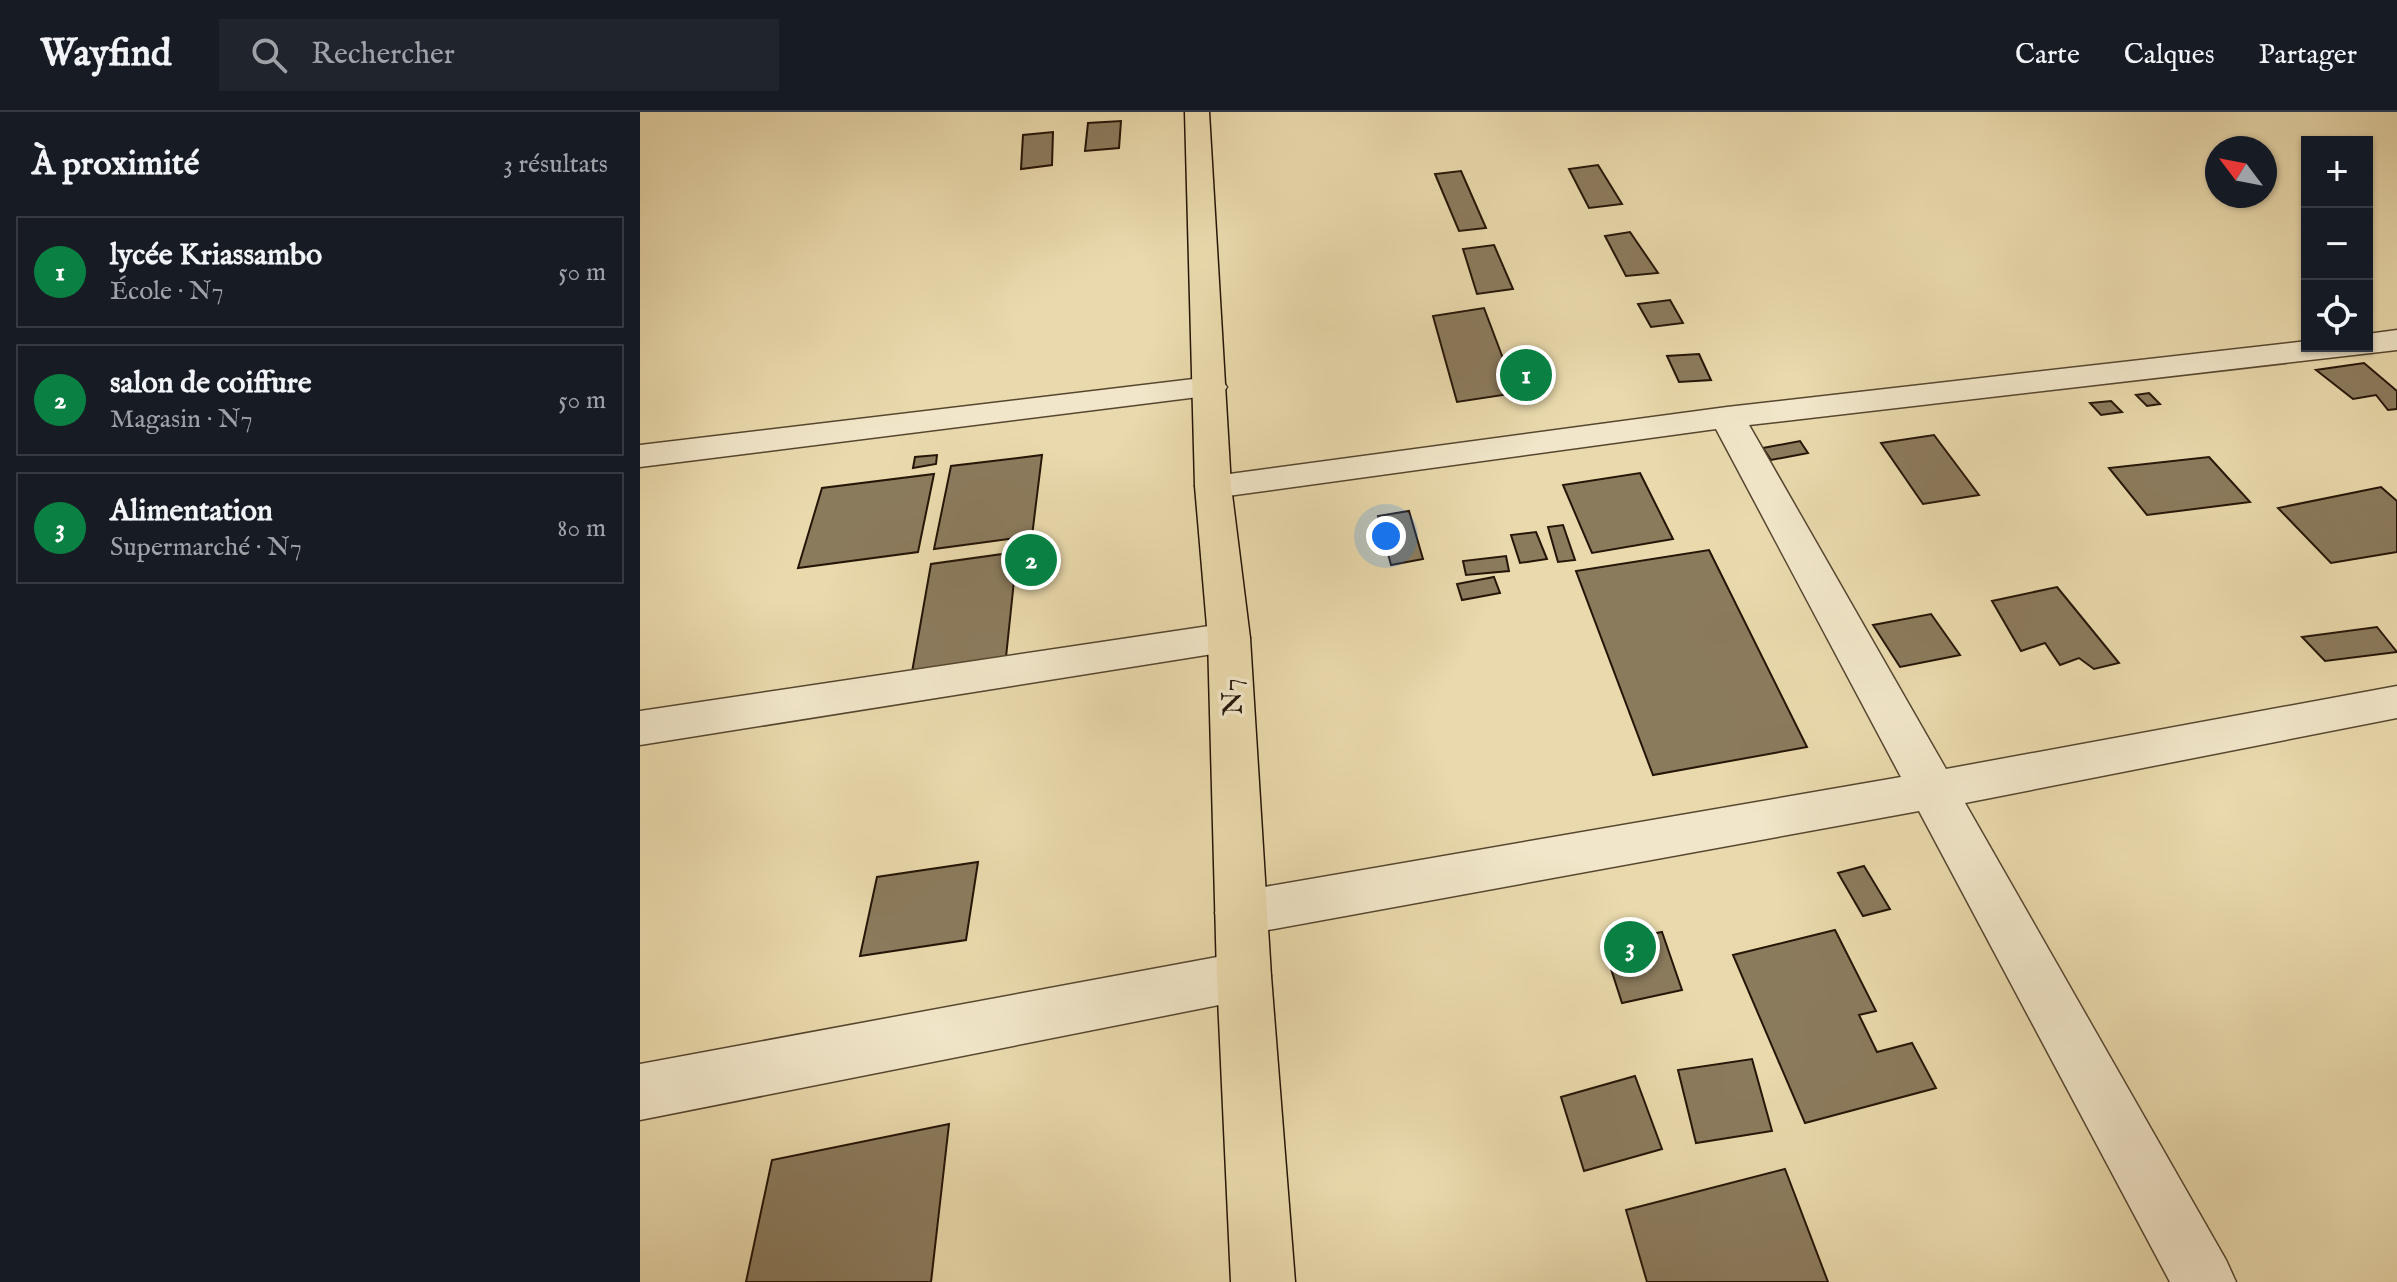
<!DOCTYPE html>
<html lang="fr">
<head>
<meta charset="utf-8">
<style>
	body { margin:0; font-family:"IM FELL English",serif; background:#20242c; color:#f1f3f6 }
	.controls { position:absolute; right:24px; top:24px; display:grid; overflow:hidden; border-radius:0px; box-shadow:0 2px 6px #0004 }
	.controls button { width:72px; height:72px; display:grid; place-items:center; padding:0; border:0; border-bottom:2px solid #363941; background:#171b24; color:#f1f3f6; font:40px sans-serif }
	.compass { position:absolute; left:1565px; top:24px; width:72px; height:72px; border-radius:50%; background:#171b24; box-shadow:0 2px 6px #0004; rotate:302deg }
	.you { position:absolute; left:746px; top:424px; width:28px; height:28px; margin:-20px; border:6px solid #fff; border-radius:50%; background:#1a73e8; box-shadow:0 0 0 12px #1a73e833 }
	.badge { display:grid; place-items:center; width:52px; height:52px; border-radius:50%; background:#0b8043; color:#fff; font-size:26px; font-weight:700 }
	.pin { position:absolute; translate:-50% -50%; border:4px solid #fff; box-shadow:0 2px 8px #0006 }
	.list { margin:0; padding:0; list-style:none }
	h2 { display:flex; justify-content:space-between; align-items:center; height:104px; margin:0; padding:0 32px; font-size:34px }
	h2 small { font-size:26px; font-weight:400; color:#9ea1a6 }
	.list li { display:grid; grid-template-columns:52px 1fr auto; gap:24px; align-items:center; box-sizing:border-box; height:112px; margin:0 16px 16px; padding:0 16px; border:2px solid #363941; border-radius:0px }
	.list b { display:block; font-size:30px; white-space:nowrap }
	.list p { margin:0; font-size:26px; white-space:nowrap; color:#9ea1a6 }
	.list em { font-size:26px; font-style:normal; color:#9ea1a6 }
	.icon { flex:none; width:44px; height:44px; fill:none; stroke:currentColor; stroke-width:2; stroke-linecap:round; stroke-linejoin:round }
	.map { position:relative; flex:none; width:1757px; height:1170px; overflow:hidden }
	header { display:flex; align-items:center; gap:48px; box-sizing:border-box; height:112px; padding:0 40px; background:#171b24; border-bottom:2px solid #363941 }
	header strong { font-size:38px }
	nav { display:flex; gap:44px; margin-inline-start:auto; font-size:28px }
	.search { width:560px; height:72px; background:#20242c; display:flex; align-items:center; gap:20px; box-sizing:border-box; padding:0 28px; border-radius:0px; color:#9ea1a6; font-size:30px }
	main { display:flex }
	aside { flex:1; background:#171b24 }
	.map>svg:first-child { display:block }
	.building { fill:#8b7b5d; stroke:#251507; stroke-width:2 }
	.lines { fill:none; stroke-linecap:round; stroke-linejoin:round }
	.street-casing { stroke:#564630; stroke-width:3 }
	.primary-casing { stroke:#251507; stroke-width:3 }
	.street { fill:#f1e6c9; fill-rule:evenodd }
	.primary { fill:#e9d9ac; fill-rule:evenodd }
	.labels { text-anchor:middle; stroke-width:7; stroke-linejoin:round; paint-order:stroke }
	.street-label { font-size:28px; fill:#251507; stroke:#f1e6c9 }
</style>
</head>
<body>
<header>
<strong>Wayfind</strong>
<div class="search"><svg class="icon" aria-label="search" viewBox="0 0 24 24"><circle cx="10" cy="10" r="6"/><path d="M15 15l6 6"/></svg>Rechercher</div>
<nav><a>Carte</a><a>Calques</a><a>Partager</a></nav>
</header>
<main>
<aside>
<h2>À proximité<small>3 résultats</small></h2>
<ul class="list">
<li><span class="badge">1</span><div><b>lycée Kriassambo</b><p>École · N7</p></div><em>50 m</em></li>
<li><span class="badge">2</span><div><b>salon de coiffure</b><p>Magasin · N7</p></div><em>50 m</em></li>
<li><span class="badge">3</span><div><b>Alimentation</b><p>Supermarché · N7</p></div><em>80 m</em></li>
</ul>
</aside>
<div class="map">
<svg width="1757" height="1170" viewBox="0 0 1757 1170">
	<rect width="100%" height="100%" fill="#e9d9ac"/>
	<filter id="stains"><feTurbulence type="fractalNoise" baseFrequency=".0025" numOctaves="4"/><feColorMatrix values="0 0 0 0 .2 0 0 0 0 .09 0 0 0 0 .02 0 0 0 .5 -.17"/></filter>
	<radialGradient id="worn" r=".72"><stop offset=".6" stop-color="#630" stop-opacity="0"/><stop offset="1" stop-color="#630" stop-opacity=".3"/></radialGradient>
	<path class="building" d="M481,9L479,36L445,39L448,11Z
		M413,20L412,53L381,57L383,23Z
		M958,53L982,92L949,96L929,57Z
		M821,59L846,116L819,119L795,62Z
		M990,120L1018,161L986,164L965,124Z
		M854,133L873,177L837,182L823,137Z
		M1030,188L1043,211L1011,215L998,192Z
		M844,196L876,281L817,290L793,204Z
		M1059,242L1071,268L1039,270L1027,244Z
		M1724,251L1757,279V297L1748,298L1736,283L1713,287L1676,258Z
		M1509,281L1520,292L1507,294L1496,283Z
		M1471,289L1482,300L1461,303L1450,291Z
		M1294,323L1339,383L1283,392L1241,331Z
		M1160,329L1168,341L1131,348L1123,336Z
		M297,343L296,352L273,356L275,345Z
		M402,343L392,424L294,437L311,354Z
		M1569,345L1610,390L1507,403L1469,356Z
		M1000,361L1033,427L952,441L923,373Z
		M294,362L278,440L158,456L182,376Z
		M1741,375L1757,389V440L1691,451L1638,396Z
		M769,399L783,447L751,453L738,404Z
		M923,413L935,448L918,450L908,415Z
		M896,420L907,447L880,451L871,423Z
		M1069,438L1167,635L1013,663L936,459Z
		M377,440L366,545L272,560L291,452Z
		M866,444L869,459L826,463L823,449Z
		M854,465L860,481L822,488L817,472Z
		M1417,475L1479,551L1454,557L1439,546L1420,553L1405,531L1381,539L1352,489Z
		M1291,502L1320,543L1260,555L1233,513Z
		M1737,515L1757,540L1685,549L1662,525Z
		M338,750L326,828L220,844L237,765Z
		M1224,754L1250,797L1223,804L1198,761Z
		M1195,818L1236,899L1219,903L1237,940L1272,931L1296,976L1165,1011L1093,843Z
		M1022,820L1042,878L982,891L963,832Z
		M1112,947L1132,1019L1056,1031L1038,958Z
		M995,964L1022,1037L944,1059L921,985Z
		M309,1012L291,1170H106L132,1048Z
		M1145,1057L1188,1170H1007L986,1098Z"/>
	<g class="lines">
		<g class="street-casing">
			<path id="street" d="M1757,218V238L1109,313L1306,657L1757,574V606L1325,691L1586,1148L1596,1170H1530L1279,699L601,823L583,817L575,801L583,785L601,779L1261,665L1076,317L573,386L560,382L555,374L560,366L1087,295L1667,229V234H1727V222Z
				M570,265L582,268L587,275L582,282L0,355V333Z
				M589,511L604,515L610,526L604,537L0,633V599Z
				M604,840L623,847L631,864L623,881L604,888L0,1008V952Z"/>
		</g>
		<g class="primary-casing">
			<path id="primary" d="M545,0H569L591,374L610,526L631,864L655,1170H591L577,864L568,526L555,374Z"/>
		</g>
		<use href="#street" class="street"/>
		<use href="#primary" class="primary"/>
	</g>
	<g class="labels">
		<g class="street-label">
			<text transform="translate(591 585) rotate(-93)" y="10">N7</text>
		</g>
	</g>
	<rect width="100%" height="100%" filter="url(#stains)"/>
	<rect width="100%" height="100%" fill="url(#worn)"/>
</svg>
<div class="controls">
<button>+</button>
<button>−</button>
<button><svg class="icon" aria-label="locate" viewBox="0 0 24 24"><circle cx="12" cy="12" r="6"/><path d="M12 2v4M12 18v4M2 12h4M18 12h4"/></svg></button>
</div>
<svg class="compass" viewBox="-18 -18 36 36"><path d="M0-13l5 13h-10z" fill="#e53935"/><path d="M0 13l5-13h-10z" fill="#9ea1a6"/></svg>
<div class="you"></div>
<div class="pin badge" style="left:886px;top:263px">1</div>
<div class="pin badge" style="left:391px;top:448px">2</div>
<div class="pin badge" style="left:990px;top:835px">3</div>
</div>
</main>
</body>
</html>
